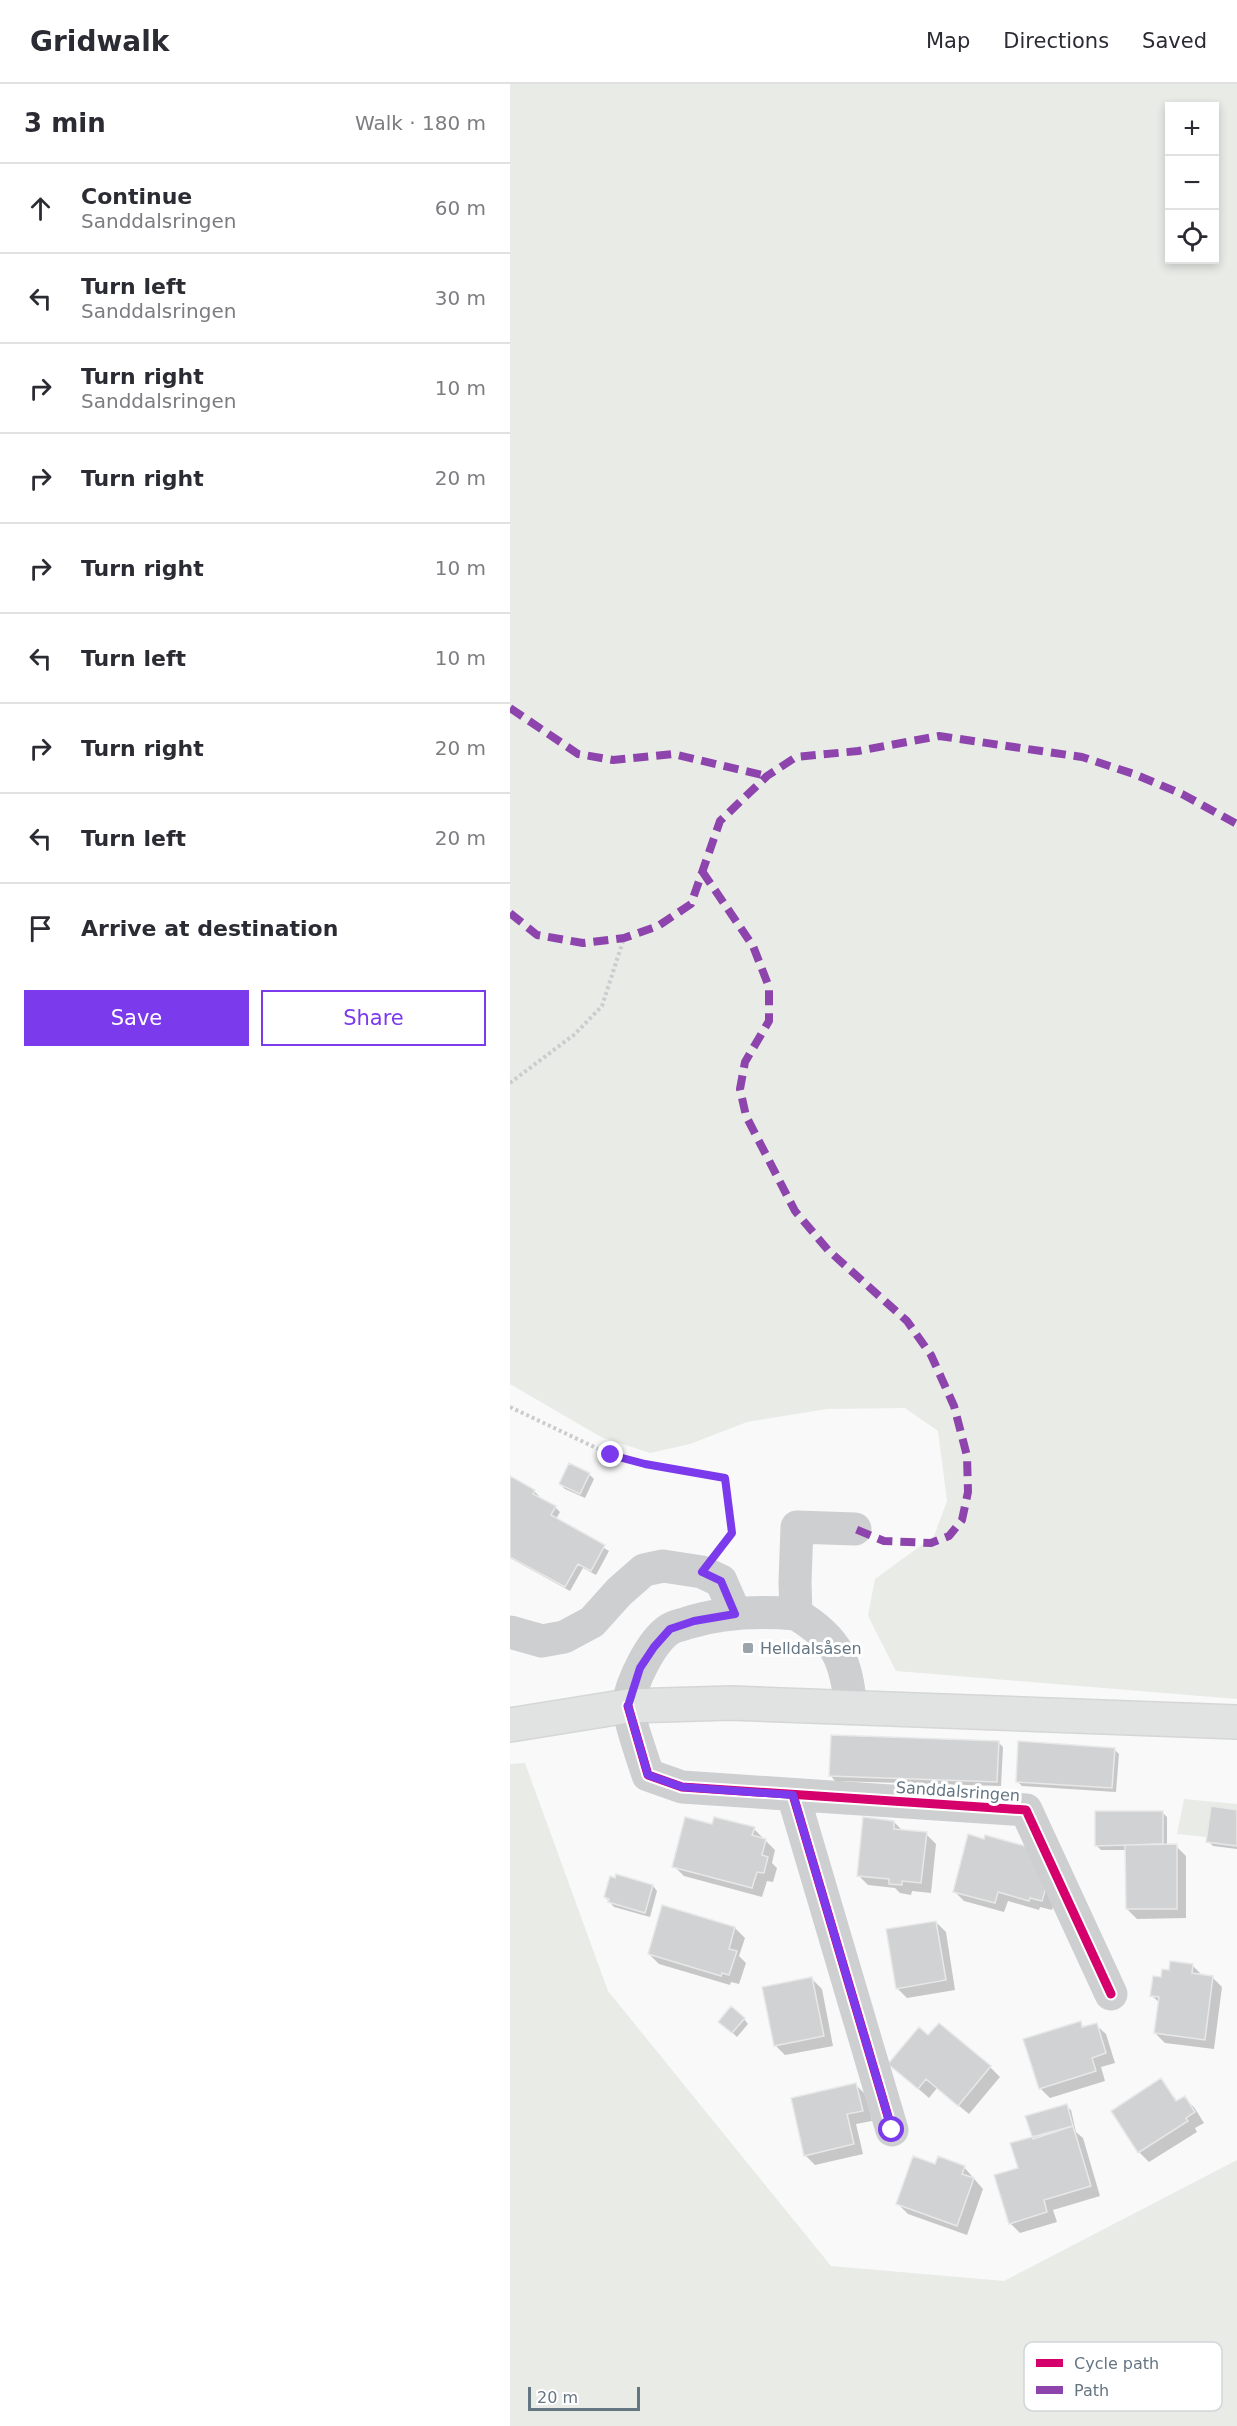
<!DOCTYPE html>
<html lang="en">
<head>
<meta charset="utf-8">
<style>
	body { margin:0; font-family:"DejaVu Sans",sans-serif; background:#f2f2f3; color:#2b2b33 }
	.controls { position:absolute; right:18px; top:18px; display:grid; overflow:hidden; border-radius:0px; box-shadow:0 3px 9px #0003 }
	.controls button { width:54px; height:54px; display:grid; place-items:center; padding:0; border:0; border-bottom:2px solid #e1e1e2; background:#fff; color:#2b2b33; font:30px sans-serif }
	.scale { position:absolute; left:18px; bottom:15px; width:112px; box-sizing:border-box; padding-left:6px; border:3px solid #657683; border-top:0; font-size:16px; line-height:21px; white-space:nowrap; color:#657683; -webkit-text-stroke:4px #fff; paint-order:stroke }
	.stop { position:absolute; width:18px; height:18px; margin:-14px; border:4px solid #7c3aed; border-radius:50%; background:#fff }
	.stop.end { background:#7c3aed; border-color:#fff; box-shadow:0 2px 6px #0008 }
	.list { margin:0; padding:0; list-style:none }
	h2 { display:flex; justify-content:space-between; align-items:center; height:78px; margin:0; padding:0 24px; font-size:26px }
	h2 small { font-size:20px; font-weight:400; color:#7c7c81 }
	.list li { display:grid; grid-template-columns:39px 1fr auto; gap:18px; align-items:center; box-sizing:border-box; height:90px; padding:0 24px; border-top:2px solid #e1e1e2 }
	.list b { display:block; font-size:22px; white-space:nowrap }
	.list p { margin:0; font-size:20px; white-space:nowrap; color:#7c7c81 }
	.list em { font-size:20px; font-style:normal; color:#7c7c81 }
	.actions { display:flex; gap:12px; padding:18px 24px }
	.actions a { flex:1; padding:14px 0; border:2px solid #7c3aed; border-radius:0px; text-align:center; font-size:21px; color:#7c3aed }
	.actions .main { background:#7c3aed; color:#fff }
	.icon { flex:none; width:33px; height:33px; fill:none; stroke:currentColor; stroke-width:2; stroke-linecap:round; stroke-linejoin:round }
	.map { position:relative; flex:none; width:727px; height:2342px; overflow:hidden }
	header { display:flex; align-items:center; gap:36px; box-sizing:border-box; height:84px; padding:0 30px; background:#fff; border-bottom:2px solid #e1e1e2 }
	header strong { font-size:28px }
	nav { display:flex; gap:33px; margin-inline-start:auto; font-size:21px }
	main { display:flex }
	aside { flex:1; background:#fff }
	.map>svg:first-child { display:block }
	.green { fill:#e8ebe6; fill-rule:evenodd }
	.shadow { fill:#0003 }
	.building { fill:#d0d2d3; stroke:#e8e8e8; stroke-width:1.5 }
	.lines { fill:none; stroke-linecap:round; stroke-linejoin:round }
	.major-casing { stroke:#d5d6d7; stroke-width:36 }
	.path { stroke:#cbcccd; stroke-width:4; stroke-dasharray:3 3; stroke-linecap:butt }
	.minor { stroke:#cecfd0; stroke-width:33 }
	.major { stroke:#e1e2e2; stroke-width:33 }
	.quiet { stroke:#8e44ad; stroke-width:8; stroke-dasharray:15 8; stroke-linecap:butt }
	.cycleway-casing { stroke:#fff; stroke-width:13 }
	.cycleway { stroke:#d6006c; stroke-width:9 }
	.route { stroke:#7c3aed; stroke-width:8 }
	.poi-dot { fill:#99a4ac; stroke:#fff; stroke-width:2 }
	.labels { text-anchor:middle; stroke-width:6; stroke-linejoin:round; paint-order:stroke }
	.poi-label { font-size:16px; fill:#657683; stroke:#fff; text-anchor:start }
	.street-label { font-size:16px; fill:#657683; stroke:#fff }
	.key { fill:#fff; stroke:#d1d6da; stroke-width:1.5 }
	.key-label { font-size:16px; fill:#657683 }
</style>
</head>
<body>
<header>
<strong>Gridwalk</strong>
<nav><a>Map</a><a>Directions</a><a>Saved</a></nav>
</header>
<main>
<aside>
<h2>3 min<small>Walk · 180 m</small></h2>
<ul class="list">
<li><svg class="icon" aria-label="ahead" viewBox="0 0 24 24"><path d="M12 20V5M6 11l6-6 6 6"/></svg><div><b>Continue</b><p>Sanddalsringen</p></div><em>60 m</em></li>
<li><svg class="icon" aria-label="left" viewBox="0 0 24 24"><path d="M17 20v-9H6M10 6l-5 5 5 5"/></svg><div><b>Turn left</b><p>Sanddalsringen</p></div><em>30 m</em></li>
<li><svg class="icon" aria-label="right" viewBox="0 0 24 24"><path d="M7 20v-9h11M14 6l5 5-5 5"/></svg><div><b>Turn right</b><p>Sanddalsringen</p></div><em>10 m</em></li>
<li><svg class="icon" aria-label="right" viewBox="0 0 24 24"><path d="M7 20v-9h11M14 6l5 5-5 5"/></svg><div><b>Turn right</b></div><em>20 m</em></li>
<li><svg class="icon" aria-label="right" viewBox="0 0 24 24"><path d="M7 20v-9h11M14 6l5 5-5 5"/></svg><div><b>Turn right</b></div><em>10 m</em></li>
<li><svg class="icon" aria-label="left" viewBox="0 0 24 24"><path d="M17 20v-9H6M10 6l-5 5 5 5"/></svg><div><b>Turn left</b></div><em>10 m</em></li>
<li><svg class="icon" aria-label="right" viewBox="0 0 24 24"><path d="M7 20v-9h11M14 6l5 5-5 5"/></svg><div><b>Turn right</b></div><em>20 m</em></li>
<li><svg class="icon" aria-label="left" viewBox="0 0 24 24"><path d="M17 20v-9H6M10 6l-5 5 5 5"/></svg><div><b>Turn left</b></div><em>20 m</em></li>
<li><svg class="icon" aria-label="arrive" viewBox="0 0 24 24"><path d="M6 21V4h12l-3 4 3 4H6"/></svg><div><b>Arrive at destination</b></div></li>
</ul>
<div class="actions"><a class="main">Save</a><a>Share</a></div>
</aside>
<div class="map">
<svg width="727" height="2342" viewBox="0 0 727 2342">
	<rect width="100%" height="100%" fill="#f9f9f9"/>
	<path class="green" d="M0,0H727V1615L386,1587L358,1532L365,1495L424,1452L437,1417L428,1347L395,1324L317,1325L237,1338L180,1360L140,1369L91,1353L0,1300ZM704,22V176H660V22Z
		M15,1679L98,1907L321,2182L494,2197L727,2076V2342H0V1680Z
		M674,1715L727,1720V1756L667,1750Z"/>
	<path class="shadow" d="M79,1390L84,1395L75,1414L55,1405L50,1400Z
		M0,1394L25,1408L29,1412L28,1414L45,1423L50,1428L46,1435L99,1467L86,1491L73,1484L60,1507L0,1474Z
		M488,1658L493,1663L491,1702L325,1697L321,1692Z
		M604,1665L609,1670L606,1708L512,1702L507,1697Z
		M727,1727V1765L703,1762L698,1757Z
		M652,1728L657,1733V1762H666L676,1772V1834L627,1835L617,1825L616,1766H591L586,1761Z
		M384,1738L393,1747L416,1750L426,1760L421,1809L402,1807L401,1811L390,1809L385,1804L358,1801L348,1791Z
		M203,1742L244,1745L265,1766L262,1779L267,1784L263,1798L257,1797L252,1813L174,1792L164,1782Z
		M475,1757L549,1801L542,1826L530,1823L529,1826L498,1817L494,1828L454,1817L444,1807Z
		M143,1802L147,1807L140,1833L104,1823L95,1813Z
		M426,1838L436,1848L445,1906L397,1914L387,1904Z
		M225,1844L235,1854L229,1872L236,1879L229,1900L221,1898L220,1901L149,1880L139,1870Z
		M682,1881L693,1892L702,1893L712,1903L704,1965L655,1959L645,1949L650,1919L642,1912L653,1895L660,1887Z
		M302,1895L312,1905L323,1962L275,1971L265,1961Z
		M234,1935L238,1940L227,1953L215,1942Z
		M570,1939L575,1944L586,1941L596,1950L605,1979L591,1983L595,1997L540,2014L530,2004Z
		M419,1953L480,1983L490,1993L459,2030L427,2004L419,2014L380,1980Z
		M651,1996L668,2018L674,2014L684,2023L694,2039L685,2044L687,2048L639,2078L629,2068L603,2027Z
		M346,2001L356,2011L362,2037L346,2040L353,2070L305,2081L295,2071Z
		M556,2022L561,2026L566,2048L573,2054L590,2112L543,2126L547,2138L510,2149L500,2139L510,2085L524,2054Z
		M426,2082L454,2083L473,2105L457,2151L398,2130L388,2120Z"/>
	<path class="building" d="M59,1379L80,1389L70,1410L49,1400Z
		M0,1392L25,1406L23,1410L46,1422L41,1431L95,1461L81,1487L68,1480L55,1503L0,1473Z
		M321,1651L489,1657L487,1698L319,1692Z
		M508,1657L605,1664L602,1704L506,1698Z
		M701,1722L727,1726V1762L696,1758Z
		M585,1727H653V1760L585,1762Z
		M175,1733L202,1740L204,1733L245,1743L242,1751L256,1755L252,1771L258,1773L254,1789L247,1788L242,1804L162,1783Z
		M353,1733L384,1737V1745L417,1748L411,1799L392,1797V1801L379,1800V1795L347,1792Z
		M458,1750L474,1755L475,1751L533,1767L540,1790L532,1817L520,1814L519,1817L488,1808L485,1819L443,1808Z
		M667,1760V1825H616L615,1761Z
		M106,1790L143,1801L135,1829L98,1818L99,1815L94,1813L100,1792L105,1794Z
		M152,1821L225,1843L219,1865L227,1867L219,1891L212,1889L211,1892L138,1870Z
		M426,1837L436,1896L386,1905L376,1845Z
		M660,1877L683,1880L682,1889L703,1892L695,1956L644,1949L649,1913L640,1912L643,1892L651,1893L652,1885L659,1886Z
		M302,1893L314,1952L264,1962L252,1903Z
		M221,1922L235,1934L222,1949L208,1938Z
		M571,1937L572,1943L587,1939L596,1969L582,1974L586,1987L529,2005L513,1955Z
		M429,1939L481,1982L448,2022L416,1995L408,2005L378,1980L409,1943L418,1951Z
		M651,1994L666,2017L675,2012L685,2028L676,2034L678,2037L628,2069L601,2027Z
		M346,1999L353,2027L337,2030L344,2060L294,2072L281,2014Z
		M557,2020L563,2042L523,2055L515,2032Z
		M563,2042L581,2102L534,2116L537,2128L499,2140L484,2091L508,2084L500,2059Z
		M403,2072L425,2080L428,2072L455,2082L452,2090L464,2094L447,2142L386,2120Z"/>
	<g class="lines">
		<g class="major-casing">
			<path id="major" d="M0,1641L118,1622L221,1619L727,1638"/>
		</g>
		<path class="path" d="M0,999L65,950L92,922L114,854
			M0,1323L101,1371L135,1380L215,1394L222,1449L214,1459"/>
		<path class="minor" d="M345,1445L287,1443L285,1498L286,1530C250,1527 212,1528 177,1539C172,1541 164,1542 160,1545C141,1557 121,1599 118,1621C117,1630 134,1679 138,1691L172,1703L516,1726L601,1910
			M286,1530C329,1556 336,1577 341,1624
			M0,1548L32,1557L54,1553L82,1538L109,1508L134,1486L153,1482L192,1488L211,1497L225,1529
			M283,1711L382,2046"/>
		<use href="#major" class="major"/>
		<path class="quiet" d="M0,624L68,670L103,676L163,670L257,692
			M192,787L243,862L259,903V937L235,978L230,1005L236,1032L285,1127L318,1166L397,1237L421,1271L444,1322L457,1372L458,1408L452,1436L439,1452L421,1459L374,1457L345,1445
			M0,829L27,851L73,859L114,854L148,842L181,820L210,737L257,692L286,673L348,667L429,652L572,673L624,690L672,710L727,740"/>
		<g class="cycleway-casing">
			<path id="cycleway" d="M118,1622L138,1691L172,1703L516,1726L601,1910
				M283,1711L382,2046"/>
		</g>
		<use href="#cycleway" class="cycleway"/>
	</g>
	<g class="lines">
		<path class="route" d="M101,1371L135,1380L215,1394L222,1449L192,1488L211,1497L225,1530L184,1537L160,1545L144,1563L130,1584L118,1622L138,1691L172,1703L283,1711L382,2046"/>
	</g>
	<rect class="poi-dot" x="232" y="1558" width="12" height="12" rx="3"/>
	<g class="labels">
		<g class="poi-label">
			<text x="250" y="1570">Helldalsåsen</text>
		</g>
		<g class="street-label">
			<text transform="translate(448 1707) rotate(4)" y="6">Sanddalsringen</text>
		</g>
	</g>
	<rect x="514" y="2258" width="198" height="69" rx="9" class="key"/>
	<rect x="526" y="2275" width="27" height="8" fill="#d6006c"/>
	<rect x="526" y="2302" width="27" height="8" fill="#8e44ad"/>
	<g class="key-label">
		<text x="564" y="2285">Cycle path</text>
		<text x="564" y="2312">Path</text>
	</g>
</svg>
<div class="controls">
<button>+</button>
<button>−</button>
<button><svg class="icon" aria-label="locate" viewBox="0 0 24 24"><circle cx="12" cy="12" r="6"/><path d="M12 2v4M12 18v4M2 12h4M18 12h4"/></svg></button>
</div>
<div class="scale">20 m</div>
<div class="stop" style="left:382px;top:2046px"></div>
<div class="stop end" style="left:101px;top:1371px"></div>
</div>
</main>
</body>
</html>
